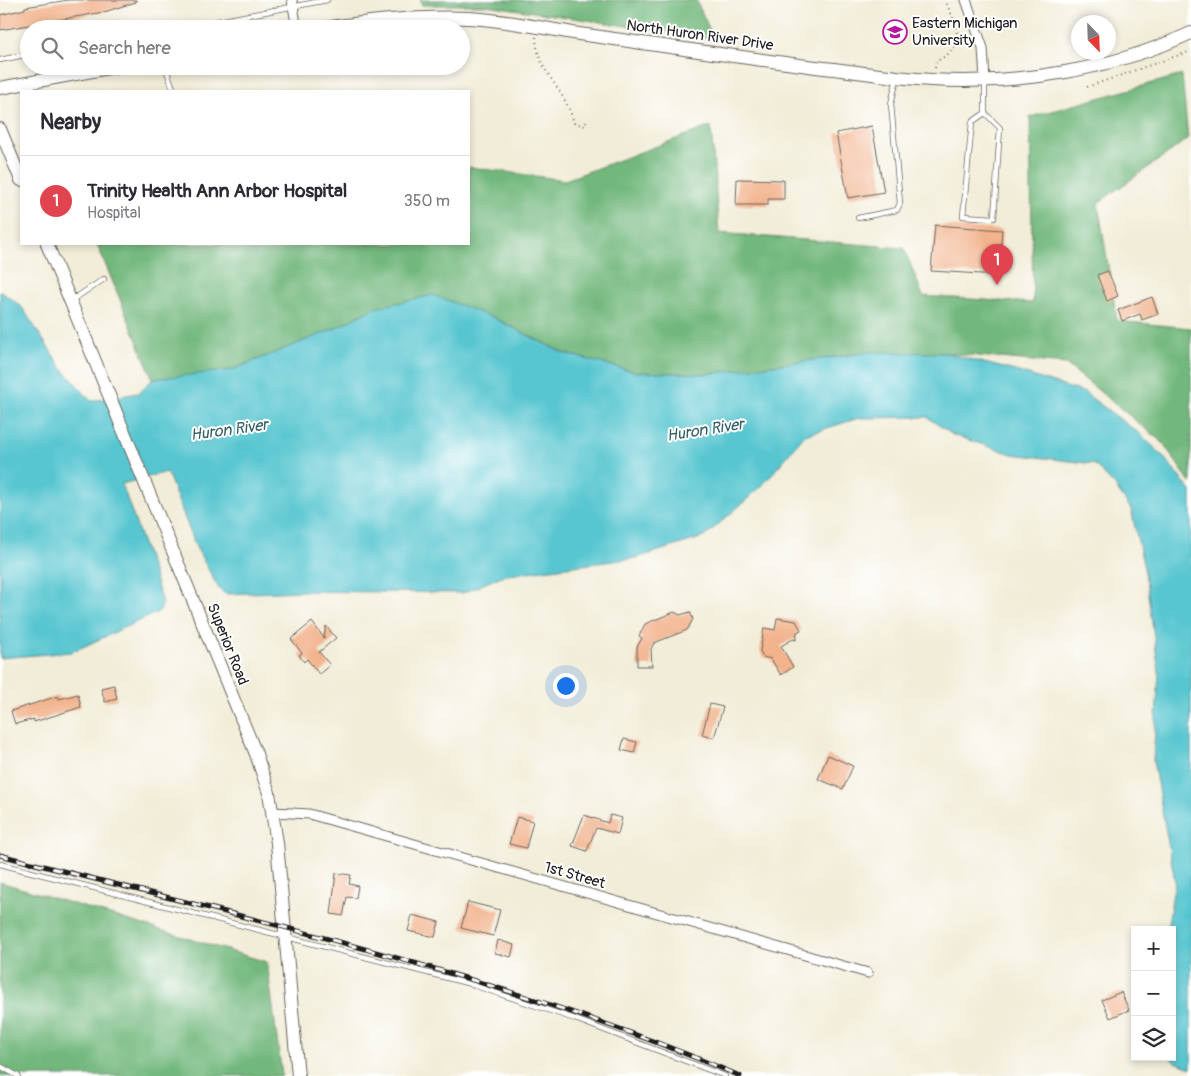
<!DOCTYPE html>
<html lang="en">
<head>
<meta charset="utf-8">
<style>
	body { margin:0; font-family:Pangolin,sans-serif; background:#f2f2f3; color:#2b2b33 }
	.controls { position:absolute; right:15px; bottom:15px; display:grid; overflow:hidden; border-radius:0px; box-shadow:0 2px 8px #0003 }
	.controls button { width:45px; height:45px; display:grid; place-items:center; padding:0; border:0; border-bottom:1px solid #e1e1e2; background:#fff; color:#2b2b33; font:25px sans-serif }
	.compass { position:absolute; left:1071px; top:15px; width:45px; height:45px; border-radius:50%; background:#fff; box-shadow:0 2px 8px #0003; rotate:157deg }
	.you { position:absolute; left:565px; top:685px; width:18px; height:18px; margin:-12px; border:4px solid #fff; border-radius:50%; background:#1a73e8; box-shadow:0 0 0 8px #1a73e833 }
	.badge { display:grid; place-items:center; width:32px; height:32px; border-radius:50%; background:#7c3aed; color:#fff; font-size:16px; font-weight:700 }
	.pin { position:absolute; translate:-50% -41px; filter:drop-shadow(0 1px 2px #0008) }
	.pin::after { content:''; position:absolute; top:26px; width:18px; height:15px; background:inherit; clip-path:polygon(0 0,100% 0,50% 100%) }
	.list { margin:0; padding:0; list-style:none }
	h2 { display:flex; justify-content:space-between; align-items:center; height:65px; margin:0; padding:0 20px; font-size:21px }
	h2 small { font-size:16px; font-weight:400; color:#7c7c81 }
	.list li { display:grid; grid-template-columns:32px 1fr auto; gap:15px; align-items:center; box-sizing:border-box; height:90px; padding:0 20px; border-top:1px solid #e1e1e2 }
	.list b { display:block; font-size:19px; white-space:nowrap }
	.list p { margin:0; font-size:16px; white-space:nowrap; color:#7c7c81 }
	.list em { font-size:16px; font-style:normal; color:#7c7c81 }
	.icon { flex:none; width:28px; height:28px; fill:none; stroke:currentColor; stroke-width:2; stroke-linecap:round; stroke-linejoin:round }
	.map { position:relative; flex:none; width:1191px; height:1076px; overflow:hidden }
	.search { position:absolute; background:#fff; box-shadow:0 2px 8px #0003; left:20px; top:20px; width:450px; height:55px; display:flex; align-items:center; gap:12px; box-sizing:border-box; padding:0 18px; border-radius:28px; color:#7c7c81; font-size:19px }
	.panel { position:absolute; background:#fff; box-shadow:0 2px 8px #0003; left:20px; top:90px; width:450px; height:155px; border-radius:0px }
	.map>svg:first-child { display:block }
	.forest { fill:#72b87d; stroke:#476a4c }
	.water { fill:#59c6d0; stroke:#3a7176 }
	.building { fill:#f2b38d }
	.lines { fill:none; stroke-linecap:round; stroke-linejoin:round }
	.service-casing { stroke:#67655e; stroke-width:6 }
	.minor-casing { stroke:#67655e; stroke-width:11 }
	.secondary-casing { stroke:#67655e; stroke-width:14 }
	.path { stroke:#67655e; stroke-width:2; stroke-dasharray:1 4; stroke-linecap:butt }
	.service { stroke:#fff; stroke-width:4.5 }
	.minor { stroke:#fff; stroke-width:9 }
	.secondary { stroke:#fff; stroke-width:12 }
	.rail-casing { stroke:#1c1c1c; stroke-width:5 }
	.rail { stroke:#fff; stroke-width:3; stroke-dasharray:9; stroke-linecap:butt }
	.labels { text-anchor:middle; stroke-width:4; stroke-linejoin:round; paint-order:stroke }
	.poi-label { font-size:15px; fill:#1c1c1c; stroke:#fff; text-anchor:start }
	.street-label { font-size:15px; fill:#1c1c1c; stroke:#fff }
	.water-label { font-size:16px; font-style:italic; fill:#346064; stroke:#fff }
</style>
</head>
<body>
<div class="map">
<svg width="1191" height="1076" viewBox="0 0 1191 1076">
	<rect width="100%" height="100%" fill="#fff"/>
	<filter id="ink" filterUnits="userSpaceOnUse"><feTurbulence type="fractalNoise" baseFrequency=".02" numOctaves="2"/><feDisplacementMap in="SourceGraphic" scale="10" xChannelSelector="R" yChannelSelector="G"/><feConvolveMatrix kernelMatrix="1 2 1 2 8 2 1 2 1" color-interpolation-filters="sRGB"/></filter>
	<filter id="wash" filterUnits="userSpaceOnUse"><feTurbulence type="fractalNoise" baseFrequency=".0096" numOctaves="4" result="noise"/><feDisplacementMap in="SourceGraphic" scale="20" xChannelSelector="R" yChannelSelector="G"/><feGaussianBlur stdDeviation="1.12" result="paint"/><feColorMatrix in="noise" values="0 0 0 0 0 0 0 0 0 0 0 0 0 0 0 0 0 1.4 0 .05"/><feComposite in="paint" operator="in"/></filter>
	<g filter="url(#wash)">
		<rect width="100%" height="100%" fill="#f2edd8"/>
		<path class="forest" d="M420,0H696L714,39L486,5H422Z
			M1182,75L1188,139L1098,203L1117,321L1191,328V484L1163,443L1066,364L946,353L872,352L706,374L636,372L563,353L492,317L374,308L336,328L232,370L185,378L153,379L97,244H469V167L565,180L711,126L719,233L904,248L923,296L1033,303L1030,117Z
			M0,882L267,962L282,1076H0Z"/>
		<path class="water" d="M0,291L21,306L61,367L91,401L138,393L153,379L232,370L336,328L374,308L433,295L492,317L563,353L636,372L706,374L872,352L946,353L1019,372L1085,393L1140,434L1162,455L1191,491V1068L1173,1061L1171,1057L1172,930H1167L1175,881L1153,761L1159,672L1145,573L1131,509L1114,485L1094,464L1012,454L953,435L927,417L859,418L805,435L761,487L704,537L636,558L504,575L463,593L302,591L226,594L219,589L196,547L167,472L122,484L155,578L162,603L160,611L72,652L0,658Z"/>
		<g id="blocks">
			<path class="building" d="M69,0H136V2L104,12L0,30V15L25,9V7Z
				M872,126L884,192L848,198L836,133Z
				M737,179L784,180V199H768V205H736Z
				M935,225L1002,230L999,275L931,271Z
				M1108,271L1118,296L1107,301L1097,275Z
				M1152,297L1158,314L1142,320L1140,314L1122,321L1118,310Z
				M674,612L680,615L690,612L693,619L687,630L654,643L651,649L652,666H637V647L642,638L639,636L645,624Z
				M777,618L796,621L801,630L797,632L796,640L793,639L781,646L793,667L781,675L771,659L763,657L760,651L764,628L775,630Z
				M312,622L324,638L326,626L336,638L319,652L330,665L319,674L307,659L304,662L299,655L302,653L291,639Z
				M114,685L117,699L105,702L101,688Z
				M78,694L81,707L34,722V719L15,724L11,711L58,696L59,699Z
				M710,704L723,707L714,738L702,735Z
				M624,739L637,742L634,753L621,750Z
				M828,755L853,766L843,789L818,779Z
				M584,815L608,823L610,815L622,818L618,834L596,828L587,851L572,846Z
				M517,817L533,821L526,848L509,844Z
				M336,873L351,875L349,884L358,886L356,898L347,897L343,916L331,914Z
				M468,902L500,910L493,936L461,928Z
				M412,915L439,922L435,937L408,931Z
				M498,940L514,945L511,957L495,953Z
				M1121,992L1129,1010L1110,1018L1102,1000Z"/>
		</g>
	</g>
	<g filter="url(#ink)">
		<use href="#blocks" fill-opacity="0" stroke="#67655e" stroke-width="1"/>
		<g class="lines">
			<g class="service-casing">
				<path id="service" d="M177,29L327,0
					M0,60L29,54
					M165,66L174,91
					M985,113L972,122L963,216L994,218L1000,128L985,113V82
					M858,218L897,210L900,203L891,104L897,78
					M72,300L104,279
					M0,864L467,983L575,1019L725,1076
					M0,1066L18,1076"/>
			</g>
			<g class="minor-casing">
				<path id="minor" d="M292,0L297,29
					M966,0L983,48L985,80
					M273,812L309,814L868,973"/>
			</g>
			<g class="secondary-casing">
				<path id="secondary" d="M318,29C369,21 418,16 469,18C505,20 542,28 579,34C658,45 737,57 816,67C854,71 893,78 931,80C1019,85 1111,70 1191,33
					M0,88L119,66
					M0,129L21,180
					M47,244L256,754L269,793L277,843L298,1076"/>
			</g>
			<path class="path" d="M536,37C537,64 549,73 561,94C567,103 571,113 574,123L585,126L587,120
				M935,68L936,61C969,47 956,24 945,0
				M1087,87L1191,51"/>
			<use href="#service" class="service"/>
			<use href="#minor" class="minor"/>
			<use href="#secondary" class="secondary"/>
			<g class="rail-casing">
				<path id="rail" d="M0,855C249,919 503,975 740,1076"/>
			</g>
			<use href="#rail" class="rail"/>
		</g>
	</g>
	<defs>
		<g id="university-ring" transform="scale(1.25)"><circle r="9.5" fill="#fff" stroke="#b5179e" stroke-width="1.5"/><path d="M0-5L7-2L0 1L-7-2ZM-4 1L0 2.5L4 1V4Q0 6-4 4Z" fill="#b5179e"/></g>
	</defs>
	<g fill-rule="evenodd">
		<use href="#university-ring" x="895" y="32"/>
	</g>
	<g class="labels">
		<g class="poi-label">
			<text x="912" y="28">Eastern Michigan<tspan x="912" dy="17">University</tspan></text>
		</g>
		<g class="street-label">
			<text transform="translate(700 35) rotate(8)" y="5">North Huron River Drive</text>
			<text transform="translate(228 644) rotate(68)" y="5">Superior Road</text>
			<text transform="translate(575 875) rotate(16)" y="5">1st Street</text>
		</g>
		<g class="water-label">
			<text transform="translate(229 429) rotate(-8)" y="6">Huron River</text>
			<text transform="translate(705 429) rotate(-9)" y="6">Huron River</text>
		</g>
	</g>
</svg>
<div class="controls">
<button>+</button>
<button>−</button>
<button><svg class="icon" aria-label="layers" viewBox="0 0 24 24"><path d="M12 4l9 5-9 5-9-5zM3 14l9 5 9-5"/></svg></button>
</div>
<svg class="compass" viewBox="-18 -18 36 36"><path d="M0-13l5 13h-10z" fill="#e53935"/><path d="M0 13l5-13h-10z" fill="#7c7c81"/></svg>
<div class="you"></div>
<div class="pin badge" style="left:997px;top:285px;background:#e0444e">1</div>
<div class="search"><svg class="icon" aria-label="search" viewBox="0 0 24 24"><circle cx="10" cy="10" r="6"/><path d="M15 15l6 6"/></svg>Search here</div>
<section class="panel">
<h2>Nearby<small></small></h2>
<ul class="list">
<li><span class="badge" style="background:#e0444e">1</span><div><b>Trinity Health Ann Arbor Hospital</b><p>Hospital</p></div><em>350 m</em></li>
</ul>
</section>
</div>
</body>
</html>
